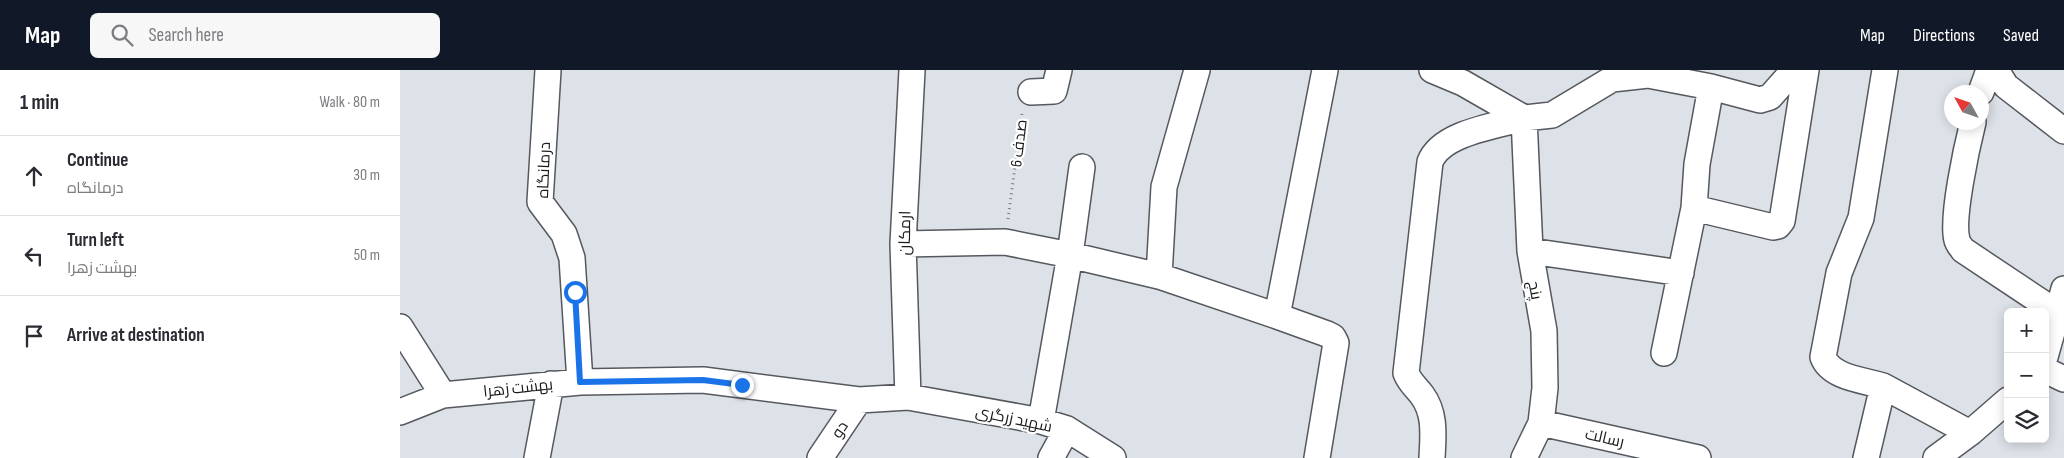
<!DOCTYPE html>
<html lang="en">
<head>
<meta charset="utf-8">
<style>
	body { margin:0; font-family:"Sofia Sans Condensed",Cairo,sans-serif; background:#f7f7f7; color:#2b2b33 }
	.controls { position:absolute; right:15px; bottom:15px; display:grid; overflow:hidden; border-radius:8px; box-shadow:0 2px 12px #0003 }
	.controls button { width:45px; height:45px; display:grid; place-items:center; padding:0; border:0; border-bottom:1px solid #e1e1e2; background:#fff; color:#2b2b33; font:25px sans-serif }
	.compass { position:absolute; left:1544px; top:15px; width:45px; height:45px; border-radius:50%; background:#fff; box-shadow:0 2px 12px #0003; rotate:310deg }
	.stop { position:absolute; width:15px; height:15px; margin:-11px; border:4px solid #1a73e8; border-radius:50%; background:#fff }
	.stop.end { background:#1a73e8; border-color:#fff; box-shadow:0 1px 5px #0008 }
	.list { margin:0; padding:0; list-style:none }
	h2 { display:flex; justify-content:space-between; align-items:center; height:65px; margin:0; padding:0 20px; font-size:21px }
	h2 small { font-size:16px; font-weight:400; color:#7c7c81 }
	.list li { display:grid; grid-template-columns:32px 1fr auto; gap:15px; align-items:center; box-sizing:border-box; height:80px; padding:0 20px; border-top:1px solid #e1e1e2 }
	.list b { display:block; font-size:19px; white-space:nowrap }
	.list p { margin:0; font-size:16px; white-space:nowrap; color:#7c7c81 }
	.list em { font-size:16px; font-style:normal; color:#7c7c81 }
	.icon { flex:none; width:28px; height:28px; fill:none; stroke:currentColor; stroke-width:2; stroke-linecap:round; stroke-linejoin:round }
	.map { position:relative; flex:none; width:1664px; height:388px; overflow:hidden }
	header { display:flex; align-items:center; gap:30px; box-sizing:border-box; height:70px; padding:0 25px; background:#111827; color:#fff }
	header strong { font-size:24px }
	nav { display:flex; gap:28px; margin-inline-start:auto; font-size:18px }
	.search { width:350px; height:45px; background:#f7f7f7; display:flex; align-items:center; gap:12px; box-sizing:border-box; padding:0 18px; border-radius:8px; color:#7c7c81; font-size:19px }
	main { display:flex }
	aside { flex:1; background:#fff }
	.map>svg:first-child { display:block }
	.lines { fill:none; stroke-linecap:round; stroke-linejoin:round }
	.minor-casing { stroke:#55585e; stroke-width:28 }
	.path { stroke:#777a7f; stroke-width:3; stroke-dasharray:1 4; stroke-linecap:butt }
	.minor { stroke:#fff; stroke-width:25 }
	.route { stroke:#1a73e8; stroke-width:6 }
	.labels { text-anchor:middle; stroke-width:4.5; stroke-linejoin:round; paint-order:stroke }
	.street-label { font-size:16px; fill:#191a1d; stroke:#fff }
</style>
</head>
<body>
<header>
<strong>Map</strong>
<div class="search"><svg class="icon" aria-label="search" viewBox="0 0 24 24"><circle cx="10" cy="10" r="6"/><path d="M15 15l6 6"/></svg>Search here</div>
<nav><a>Map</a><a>Directions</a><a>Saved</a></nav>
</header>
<main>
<aside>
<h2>1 min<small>Walk · 80 m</small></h2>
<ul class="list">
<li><svg class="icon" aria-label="ahead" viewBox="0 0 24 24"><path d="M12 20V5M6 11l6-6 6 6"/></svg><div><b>Continue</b><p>درمانگاه</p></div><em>30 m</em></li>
<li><svg class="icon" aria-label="left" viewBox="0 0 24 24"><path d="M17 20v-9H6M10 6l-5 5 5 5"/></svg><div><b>Turn left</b><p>بهشت زهرا</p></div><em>50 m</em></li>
<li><svg class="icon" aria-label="arrive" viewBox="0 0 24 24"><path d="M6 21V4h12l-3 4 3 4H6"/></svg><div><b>Arrive at destination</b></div></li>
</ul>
</aside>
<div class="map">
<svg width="1664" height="388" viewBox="0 0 1664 388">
	<rect width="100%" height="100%" fill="#dde1e8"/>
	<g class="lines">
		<g class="minor-casing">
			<path id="minor" d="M148,0L140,132L164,164L172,188L180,312
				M1032,0L1063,13L1124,48L1152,45L1212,9L1248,5L1311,17L1360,30L1370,27L1394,0
				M1596,0L1606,16L1664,61
				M631,22L654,21L659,0
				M1581,22L1589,0
				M1573,52C1567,76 1551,149 1557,170C1558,174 1561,177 1563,180L1656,242
				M1294,138L1373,157L1378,156L1382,151L1406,0
				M503,174L605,172L670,185L759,206L877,246L925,0
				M1130,181L1281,203
				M759,206L764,117L797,0
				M877,246L927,264L933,267L936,273L917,388
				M0,257L43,325
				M1264,283L1294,138L1297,94L1311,17
				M1645,287L1664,219
				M1645,300L1664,309
				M1483,316L1570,363
				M508,327L503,174L512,0
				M0,342L43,325L180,312L303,310L459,330L508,327L641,351L667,359L713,388
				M641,351L670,185L682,97
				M1141,353L1298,388
				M137,388L151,314
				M420,388L459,330
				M651,388L667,359
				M1032,388C1033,366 1036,344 1022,325C1016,317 1010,313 1006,303L1030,92C1041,63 1095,56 1124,48L1130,181L1144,261L1145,318L1141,353L1124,388
				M1466,388L1483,316C1464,310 1431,308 1423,287L1439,203L1461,148L1485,0
				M1536,388L1570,363L1608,330"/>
		</g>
		<path class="path" d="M608,149L622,44"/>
		<use href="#minor" class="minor"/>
	</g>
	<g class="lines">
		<path class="route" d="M175,222L180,312L303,310L342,315"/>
	</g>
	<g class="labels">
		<g class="street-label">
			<text transform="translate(618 73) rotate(-83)" y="6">صدف 6</text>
			<text transform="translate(143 100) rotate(-88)" y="6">درمانگاه</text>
			<text transform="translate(504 163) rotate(-89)" y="6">ارمکان</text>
			<text transform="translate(1136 220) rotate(79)" y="6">پنج</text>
			<text transform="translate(118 317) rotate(-6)" y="6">بهشت زهرا</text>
			<text transform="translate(614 348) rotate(12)" y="6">شهید زرگری</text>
			<text transform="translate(439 359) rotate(-56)" y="6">دو</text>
			<text transform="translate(1205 367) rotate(13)" y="6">رسالت</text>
		</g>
	</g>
</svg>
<div class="controls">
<button>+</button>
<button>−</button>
<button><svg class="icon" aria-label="layers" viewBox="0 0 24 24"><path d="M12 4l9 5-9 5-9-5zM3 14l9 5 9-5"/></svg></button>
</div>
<svg class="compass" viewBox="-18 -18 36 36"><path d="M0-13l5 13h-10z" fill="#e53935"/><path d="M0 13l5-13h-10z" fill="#7c7c81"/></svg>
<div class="stop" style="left:175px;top:222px"></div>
<div class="stop end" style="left:342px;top:315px"></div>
</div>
</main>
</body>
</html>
